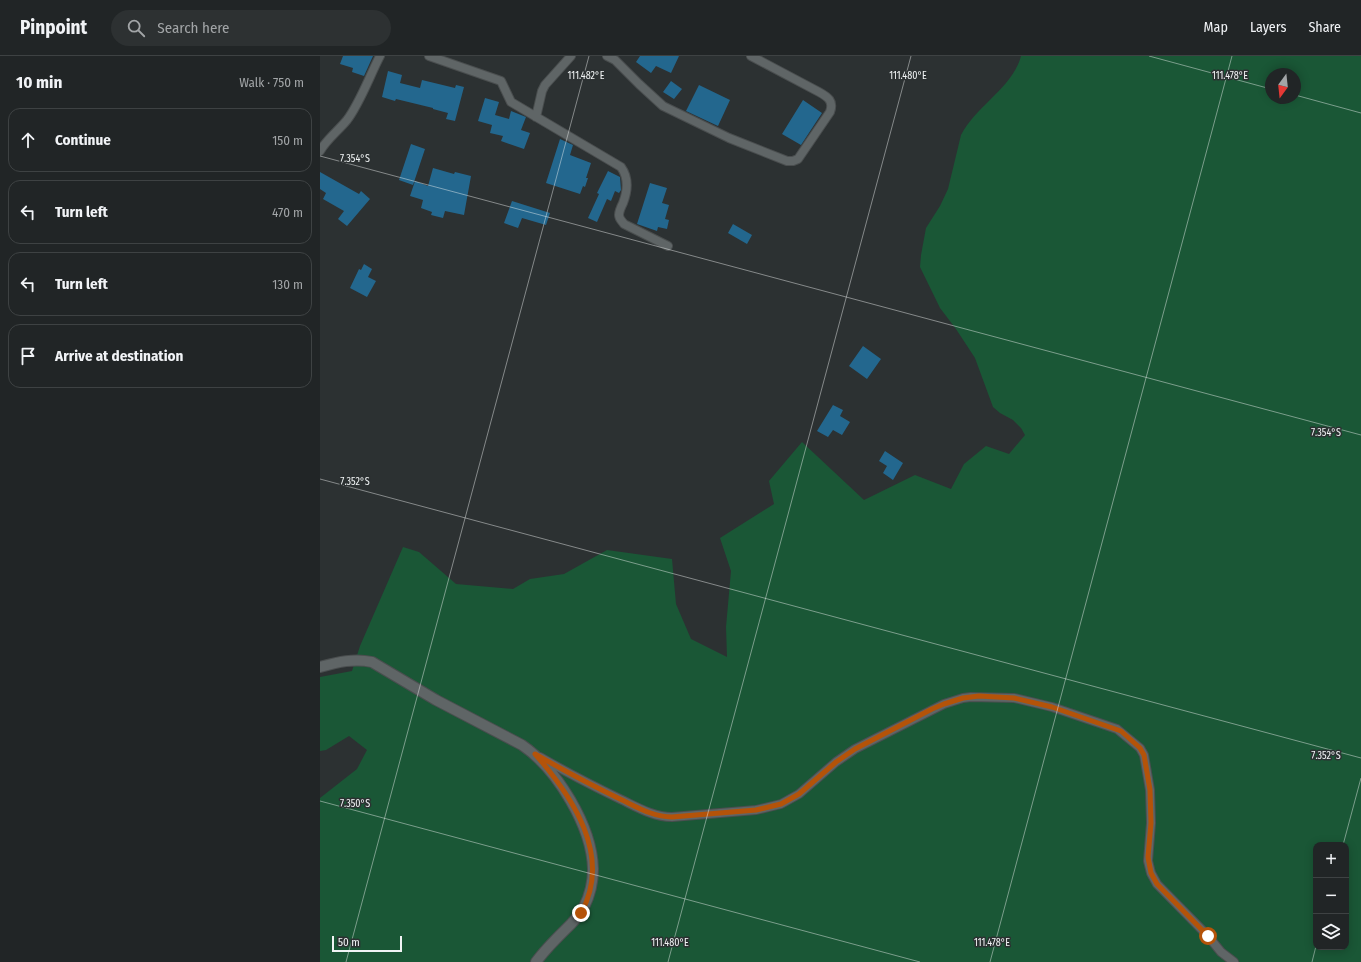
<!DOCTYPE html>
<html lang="en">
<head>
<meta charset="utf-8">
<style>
	body { margin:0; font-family:"Fira Sans Condensed",sans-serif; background:#2d3132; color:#f1f3f6 }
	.controls { position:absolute; right:12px; bottom:12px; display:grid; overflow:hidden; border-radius:8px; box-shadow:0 2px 10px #0003 }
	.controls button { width:36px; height:36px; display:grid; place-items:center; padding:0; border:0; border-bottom:1px solid #3e4243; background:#212526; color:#f1f3f6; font:20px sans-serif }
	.compass { position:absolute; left:945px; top:12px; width:36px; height:36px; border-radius:50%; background:#212526; box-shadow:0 2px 10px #0003; rotate:195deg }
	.scale { position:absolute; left:12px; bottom:10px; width:70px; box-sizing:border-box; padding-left:4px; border:2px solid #f1f4f5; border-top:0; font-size:11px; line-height:14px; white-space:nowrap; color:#f1f4f5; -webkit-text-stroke:3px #2c3132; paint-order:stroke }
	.stop { position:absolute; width:12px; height:12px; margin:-9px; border:3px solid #b45309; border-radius:50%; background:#fff }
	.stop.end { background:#b45309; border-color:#fff; box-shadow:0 1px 4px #0008 }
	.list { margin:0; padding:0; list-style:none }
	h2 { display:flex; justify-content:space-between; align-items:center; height:52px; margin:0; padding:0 16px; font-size:17px }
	h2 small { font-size:13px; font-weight:400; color:#a2a5a7 }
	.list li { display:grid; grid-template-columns:26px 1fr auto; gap:12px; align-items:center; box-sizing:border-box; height:64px; margin:0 8px 8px; padding:0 8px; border:1px solid #3e4243; border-radius:12px }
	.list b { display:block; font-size:15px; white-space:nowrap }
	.list em { font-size:13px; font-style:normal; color:#a2a5a7 }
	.icon { flex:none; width:22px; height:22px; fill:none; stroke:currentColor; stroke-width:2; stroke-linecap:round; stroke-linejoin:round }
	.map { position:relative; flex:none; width:1041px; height:906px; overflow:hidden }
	header { display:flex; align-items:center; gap:24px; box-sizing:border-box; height:56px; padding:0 20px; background:#212526; border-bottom:1px solid #3e4243 }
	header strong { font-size:19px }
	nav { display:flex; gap:22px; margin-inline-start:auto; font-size:14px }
	.search { width:280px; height:36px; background:#2d3132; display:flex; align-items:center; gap:10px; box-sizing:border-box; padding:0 14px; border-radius:22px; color:#a2a5a7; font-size:15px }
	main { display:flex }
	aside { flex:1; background:#212526 }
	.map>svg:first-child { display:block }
	.green { fill:#1a5736; fill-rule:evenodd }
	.building { fill:#23678e }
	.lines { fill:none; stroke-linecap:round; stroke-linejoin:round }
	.minor-casing { stroke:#4a4e4f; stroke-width:10 }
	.tertiary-casing { stroke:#4a4e4f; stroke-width:12 }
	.minor { stroke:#5f6566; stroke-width:8 }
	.tertiary { stroke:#5f6566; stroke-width:10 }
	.route { stroke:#b45309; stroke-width:5 }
	.ticks { fill:none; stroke:#f1f4f5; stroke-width:1; stroke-opacity:0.45 }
	.ticks-label { font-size:10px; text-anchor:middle; fill:#f1f4f5; stroke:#2c3132; stroke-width:3; stroke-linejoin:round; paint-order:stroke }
</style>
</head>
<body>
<header>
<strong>Pinpoint</strong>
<div class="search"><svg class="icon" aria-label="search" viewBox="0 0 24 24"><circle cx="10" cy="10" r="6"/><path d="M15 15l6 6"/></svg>Search here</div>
<nav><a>Map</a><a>Layers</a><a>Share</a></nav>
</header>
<main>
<aside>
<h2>10 min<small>Walk · 750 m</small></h2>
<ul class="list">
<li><svg class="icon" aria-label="ahead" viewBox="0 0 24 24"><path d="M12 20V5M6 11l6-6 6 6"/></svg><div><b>Continue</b></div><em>150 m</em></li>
<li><svg class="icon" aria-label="left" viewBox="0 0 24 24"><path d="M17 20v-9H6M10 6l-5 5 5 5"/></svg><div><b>Turn left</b></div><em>470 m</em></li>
<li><svg class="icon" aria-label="left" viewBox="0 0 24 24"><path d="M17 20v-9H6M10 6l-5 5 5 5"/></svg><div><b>Turn left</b></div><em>130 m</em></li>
<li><svg class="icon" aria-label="arrive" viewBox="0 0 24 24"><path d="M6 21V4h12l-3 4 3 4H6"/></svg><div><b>Arrive at destination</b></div></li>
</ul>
</aside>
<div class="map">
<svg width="1041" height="906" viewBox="0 0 1041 906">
	<rect width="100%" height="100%" fill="#2c3132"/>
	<path class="green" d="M701,0H1041V906H0V742L37,713L47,694L29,680L6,694L0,695V621L32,615L40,590L83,491L99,496L136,528L193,533L210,523L244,518L287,494L352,503L356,548L371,583L407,601L406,571L411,515L400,482L454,448L449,425L482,386L544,444L595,419L631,433L644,408L666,390L689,398L705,379L701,372L693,364L680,357L673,351L655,302L636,273L620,252L600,211L601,199L606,172L620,150L628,133L641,79C656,50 693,31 701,0ZM951,18H975V42H951ZM996,789H1026V891H996Z"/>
	<path class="building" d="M23,0H53L44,20L32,16L33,12L20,8Z
		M320,0H359L351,17L336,10L331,17L316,6Z
		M68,15L82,19L80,27L100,32L102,24L135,32L136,29L144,31L135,65L126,63L128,57L113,53V52L76,43L75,45L62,41Z
		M351,25L362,33L354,43L343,36Z
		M379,29L410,44L398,70L366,55Z
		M165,42L179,46L175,59L189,63L191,55L206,61L201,74L210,77L204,93L181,85L183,80L170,77L172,69L158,65Z
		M483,44L502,57L481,89L462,78Z
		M240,83L253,89L250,99L271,107L266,122H268L265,131L263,130L260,138L226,127Z
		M91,88L105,93L93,129L79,124Z
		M113,112L134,118L135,116L151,120L144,159L125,155L123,162L111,159L112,156L101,152L103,144L90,140L95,125L108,130Z
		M288,115L300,121L301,134L299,137L295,135L291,145L287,143L277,166L268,162L279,138L277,137Z
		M0,116L39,138L41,135L50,143L27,170L18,163L24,155L3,143L6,137L0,133Z
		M330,127L347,132L342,147L349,149L345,163L349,164L347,173L338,171L337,175L317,168Z
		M192,145L230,157L226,169L202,162L198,172L184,167Z
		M413,168L432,179L427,188L408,177Z
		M44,208L52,213L48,221L56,225L47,241L30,232L39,213L41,214Z
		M543,290L561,303L547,323L529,310Z
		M513,349L523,354L520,360L530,366L522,379L513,374L508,381L497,375Z
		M565,395L583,407L573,424L563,417L567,410L559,405Z"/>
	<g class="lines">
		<g class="minor-casing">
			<path id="minor" d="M109,0L181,25L191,46L301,111C309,122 308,134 303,147C301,151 299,155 299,159C299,163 302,165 304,168L348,190
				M287,0L295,4L319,28L343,50L409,82L467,105H473L478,103L510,56C514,45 508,41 499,36L431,0
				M216,61L222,35L225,29L251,0
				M0,95C7,83 18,75 27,64C40,47 50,19 60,0
				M220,701C246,716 273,730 300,743C317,751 333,761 352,761L436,754L461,748L479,738L516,706L535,693L624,648L643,642L651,641L694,642L732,651L797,673L820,692L824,699L830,734L831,767L828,805L831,817L837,828L888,880L901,896L914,906"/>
		</g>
		<g class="tertiary-casing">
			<path id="tertiary" d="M0,611C18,606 34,602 52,606L116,644L202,689C237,713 272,770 273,813C273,826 270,839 264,851C261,858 256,862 251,868C239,880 226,892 216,906"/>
		</g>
		<use href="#minor" class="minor"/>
		<use href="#tertiary" class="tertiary"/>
	</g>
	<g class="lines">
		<path class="route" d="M261,857C293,800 252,740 215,698C243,714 271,729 300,743C317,751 333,761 352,761L436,754L461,748L479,738L516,706L535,693L612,653L624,648L643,642L659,640L694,642L732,651L801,675L820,692L824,699L830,734L831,767L828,801L831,817L837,828L888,880"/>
	</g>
	<path class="ticks" d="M829,0L951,33M975,39L1041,57M0,100L1041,379M0,423L1041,702M0,745L600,906M1023,789L1041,722M26,906L269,0M348,906L591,0M670,906L912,0M992,906L996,890"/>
	<g class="ticks-label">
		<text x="266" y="23">111.482°E</text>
		<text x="588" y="23">111.480°E</text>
		<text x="910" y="23">111.478°E</text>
		<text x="35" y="106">7.354°S</text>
		<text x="1006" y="380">7.354°S</text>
		<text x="35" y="429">7.352°S</text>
		<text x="1006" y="703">7.352°S</text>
		<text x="35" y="751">7.350°S</text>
		<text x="350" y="890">111.480°E</text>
		<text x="672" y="890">111.478°E</text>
	</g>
</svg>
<div class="controls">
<button>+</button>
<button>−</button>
<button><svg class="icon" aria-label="layers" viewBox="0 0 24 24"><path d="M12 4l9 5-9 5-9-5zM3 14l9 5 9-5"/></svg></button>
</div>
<svg class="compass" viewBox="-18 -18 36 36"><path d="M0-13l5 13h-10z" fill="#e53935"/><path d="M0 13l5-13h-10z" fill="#a2a5a7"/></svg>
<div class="scale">50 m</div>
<div class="stop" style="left:888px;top:880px"></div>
<div class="stop end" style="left:261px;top:857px"></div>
</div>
</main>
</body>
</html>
